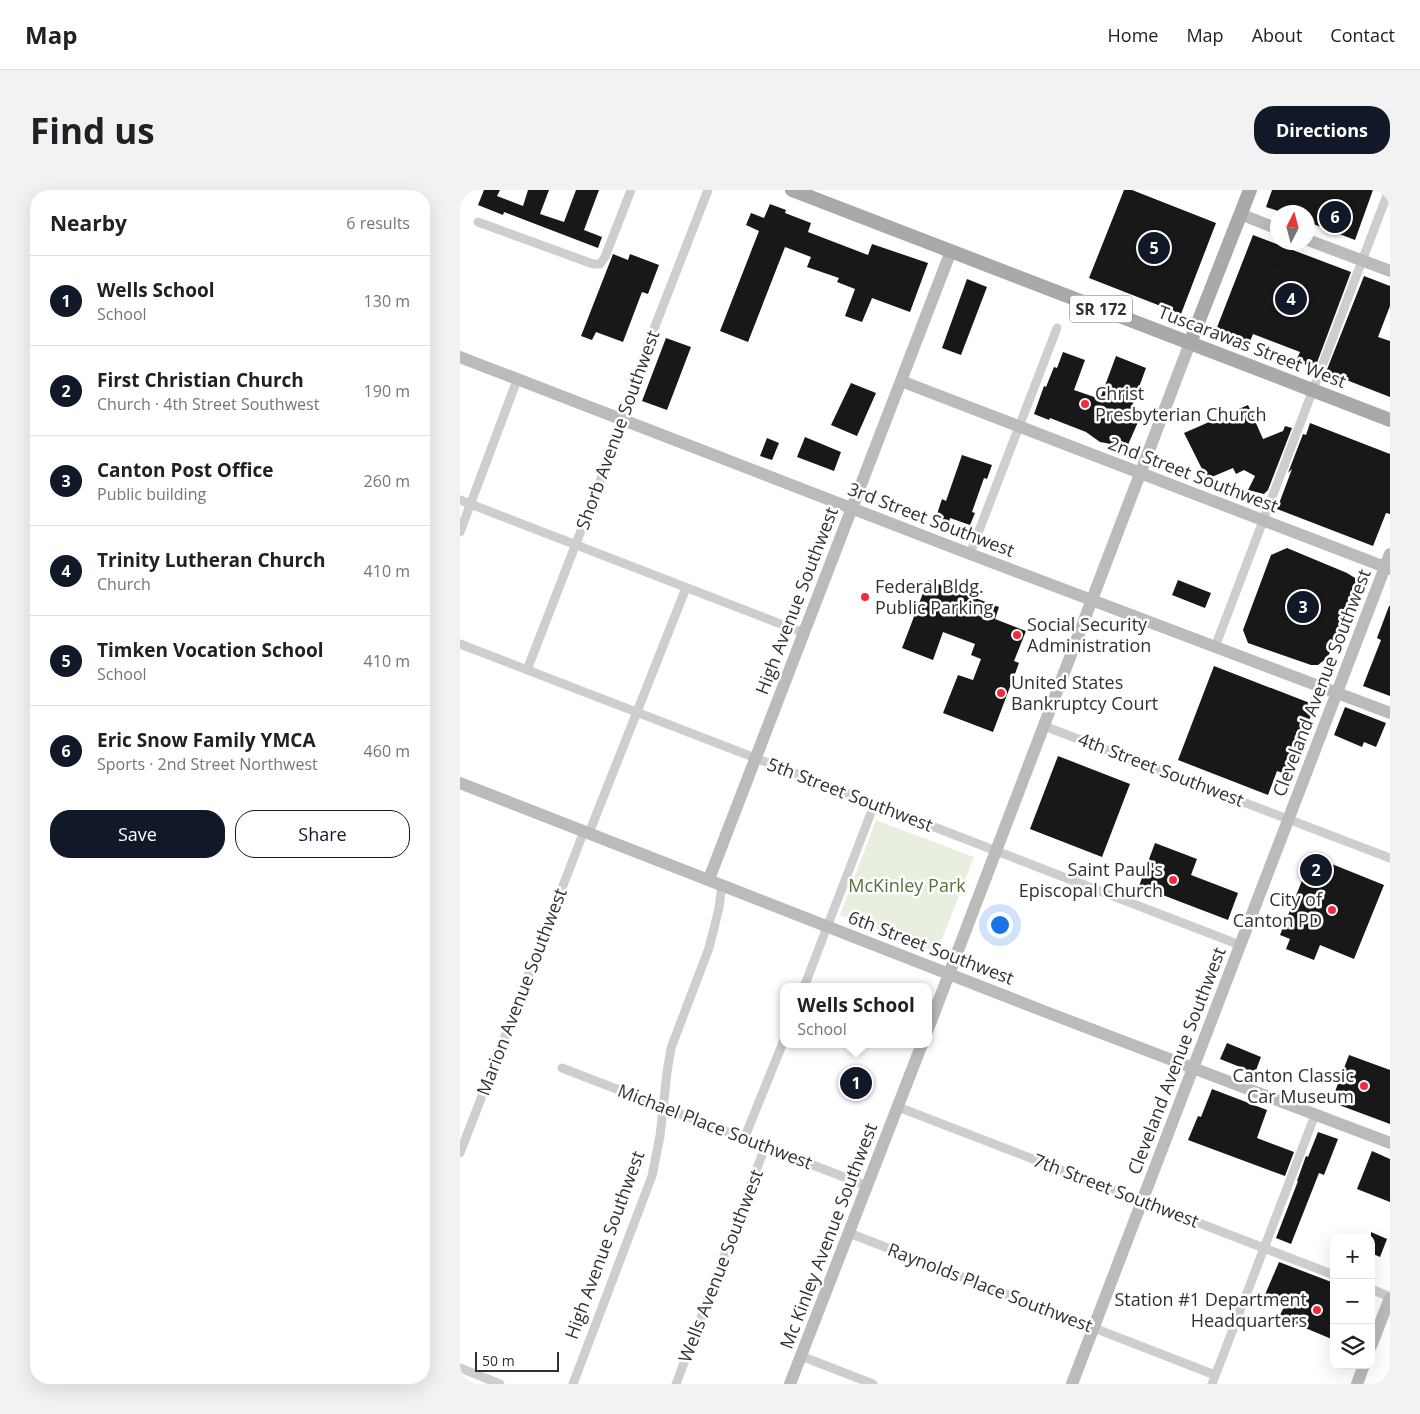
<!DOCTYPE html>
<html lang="en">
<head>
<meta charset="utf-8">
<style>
	body { margin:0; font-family:"Open Sans",sans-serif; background:#f2f2f2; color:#202124 }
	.controls { position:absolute; right:15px; bottom:15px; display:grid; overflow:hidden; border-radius:10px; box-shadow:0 5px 20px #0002 }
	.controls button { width:45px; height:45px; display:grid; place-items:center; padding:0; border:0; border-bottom:1px solid #e0e0e0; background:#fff; color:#202124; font:25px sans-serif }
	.compass { position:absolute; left:810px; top:15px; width:45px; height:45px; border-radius:50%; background:#fff; box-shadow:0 5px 20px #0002; rotate:6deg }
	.scale { position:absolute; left:15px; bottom:12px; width:84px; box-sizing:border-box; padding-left:5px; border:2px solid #313131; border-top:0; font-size:14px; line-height:18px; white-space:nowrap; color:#313131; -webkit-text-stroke:4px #fff; paint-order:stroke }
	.you { position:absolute; left:539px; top:734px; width:18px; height:18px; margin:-12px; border:4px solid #fff; border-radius:50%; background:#1a73e8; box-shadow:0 0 0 8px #1a73e833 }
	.badge { display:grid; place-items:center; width:32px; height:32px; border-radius:50%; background:#111827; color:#fff; font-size:16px; font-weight:700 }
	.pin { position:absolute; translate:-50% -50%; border:2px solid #fff; box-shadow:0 1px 5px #0006 }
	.popup { position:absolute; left:320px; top:793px; width:152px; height:65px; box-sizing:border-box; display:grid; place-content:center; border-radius:10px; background:#fff; filter:drop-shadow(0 1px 4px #0005); font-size:16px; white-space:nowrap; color:#757577 }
	.popup b { font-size:19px; color:#202124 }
	.popup::after { content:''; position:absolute; left:50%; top:100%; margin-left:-10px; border:10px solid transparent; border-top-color:#fff }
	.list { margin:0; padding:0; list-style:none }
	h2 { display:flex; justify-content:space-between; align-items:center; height:65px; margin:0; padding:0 20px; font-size:21px }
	h2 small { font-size:16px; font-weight:400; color:#757577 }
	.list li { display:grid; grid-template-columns:32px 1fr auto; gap:15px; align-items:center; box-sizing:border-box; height:90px; padding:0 20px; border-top:1px solid #e0e0e0 }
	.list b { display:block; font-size:19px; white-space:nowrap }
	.list p { margin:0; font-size:16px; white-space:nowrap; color:#757577 }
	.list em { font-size:16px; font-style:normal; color:#757577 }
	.actions { display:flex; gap:10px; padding:15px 20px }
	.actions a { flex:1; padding:11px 0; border:1px solid #111827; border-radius:20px; text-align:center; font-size:18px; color:#111827 }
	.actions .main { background:#111827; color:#fff }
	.icon { flex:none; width:28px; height:28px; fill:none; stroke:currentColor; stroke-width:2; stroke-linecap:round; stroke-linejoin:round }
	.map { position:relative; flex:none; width:930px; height:1194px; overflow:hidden; border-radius:20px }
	header { display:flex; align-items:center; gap:30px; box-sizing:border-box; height:70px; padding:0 25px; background:#fff; border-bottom:1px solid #e0e0e0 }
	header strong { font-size:24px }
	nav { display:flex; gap:28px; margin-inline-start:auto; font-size:18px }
	.intro { display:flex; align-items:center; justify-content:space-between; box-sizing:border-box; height:120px; padding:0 30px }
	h1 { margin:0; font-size:35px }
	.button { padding:12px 22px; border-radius:20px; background:#111827; color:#fff; font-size:18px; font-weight:700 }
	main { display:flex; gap:30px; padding:0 30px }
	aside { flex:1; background:#fff; border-radius:20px; box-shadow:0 5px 20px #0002 }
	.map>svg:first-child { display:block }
	.green { fill:#e8efdf }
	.building { fill:#181818 }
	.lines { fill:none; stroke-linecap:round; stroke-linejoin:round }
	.street { stroke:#cecece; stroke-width:9 }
	.secondary { stroke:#bbb; stroke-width:12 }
	.primary { stroke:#a9a9a9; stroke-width:14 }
	.poi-dot { fill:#f22a3c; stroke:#fff; stroke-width:2 }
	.labels { text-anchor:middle; stroke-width:5; stroke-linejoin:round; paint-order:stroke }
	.shield { fill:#fff; stroke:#6f6f6f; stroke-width:1 }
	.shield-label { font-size:16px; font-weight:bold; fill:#313131 }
	.street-label { font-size:18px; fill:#313131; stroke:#fff }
	.poi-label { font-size:18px; fill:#313131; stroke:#fff; text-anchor:start }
	.park-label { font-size:18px; fill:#55713a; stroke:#fff }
</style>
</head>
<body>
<header>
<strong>Map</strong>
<nav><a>Home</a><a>Map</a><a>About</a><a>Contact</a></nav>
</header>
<div class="intro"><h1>Find us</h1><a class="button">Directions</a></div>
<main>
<aside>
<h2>Nearby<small>6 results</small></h2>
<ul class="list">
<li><span class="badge">1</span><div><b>Wells School</b><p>School</p></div><em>130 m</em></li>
<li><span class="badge">2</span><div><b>First Christian Church</b><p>Church · 4th Street Southwest</p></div><em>190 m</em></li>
<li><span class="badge">3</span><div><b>Canton Post Office</b><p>Public building</p></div><em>260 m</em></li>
<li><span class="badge">4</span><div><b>Trinity Lutheran Church</b><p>Church</p></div><em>410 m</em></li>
<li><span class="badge">5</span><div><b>Timken Vocation School</b><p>School</p></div><em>410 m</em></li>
<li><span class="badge">6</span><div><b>Eric Snow Family YMCA</b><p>Sports · 2nd Street Northwest</p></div><em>460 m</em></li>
</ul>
<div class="actions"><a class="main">Save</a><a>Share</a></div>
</aside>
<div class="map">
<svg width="930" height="1194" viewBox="0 0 930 1194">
	<rect width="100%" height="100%" fill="#fff"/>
	<path class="green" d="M416,630L514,667L477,762L380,725Z"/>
	<path class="building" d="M24,0H40L37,6L63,16L68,0H89L80,24L104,32L116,0H139L124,40L142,47L138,58L44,22L43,25L18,15Z
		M664,0H672L756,33L721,124L629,88Z
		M812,0H913L895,50L848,32V22H821L806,17Z
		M310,14L326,20L325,23L351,33L348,42L408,65L412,54L468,73L450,122L412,108L402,132L385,126L395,99L377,92L379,88L347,77L351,67L325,57L288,152L260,141L299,41L286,35L291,23L304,28Z
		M793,45L891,82L855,178L836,171L840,162L793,144L789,154L756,140Z
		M153,64L168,70L170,64L199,75L188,104L182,102L163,152L136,142L132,150L121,146Z
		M904,86L930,96V116L918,147L930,151V207L866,182Z
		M507,89L527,97L501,165L482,158Z
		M206,148L231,157L207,220L182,211Z
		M603,162L625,170L614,200L640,209L656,166L686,178L671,219L682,223L667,257L640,252L626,242L590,228L589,230L574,224L584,196L586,197L594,177L597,178Z
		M391,193L416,203L397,246L371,235Z
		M788,215L803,249L823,241L825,236L832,238L808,300L804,304L788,300L795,286L784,280L776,284L773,278L747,289L724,243Z
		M850,233L930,264V324L926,323L913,356L817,319L832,279L828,283L843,244L846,245Z
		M345,247L381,262L374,281L337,267Z
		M307,248L319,253L312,270L300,266Z
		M502,265L532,275L527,289L524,288L512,322L515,323L510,335L490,328L489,332L476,327L482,309L486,311Z
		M827,358L887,383L895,388L896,395L868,467L858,475H851L788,453L783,440L811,365Z
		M468,390L539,417L535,429L566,441L554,471L559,473L533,542L483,523L498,485L513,490L521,469L511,465L515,454L483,442L473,470L442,458Z
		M718,390L751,403L745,418L712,405Z
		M929,416H930V506L903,496L921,450L917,448Z
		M754,476L855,515L828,585L817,581L808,605L718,570Z
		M885,517L926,533L916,557L904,552L902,557L874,545Z
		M598,566L670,594L642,667L570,639Z
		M695,653L737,669L731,685L778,703L768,730L679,696Z
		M852,666L924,695L894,769L860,755L854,770L826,759L830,749L820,745Z
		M767,853L801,867L795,883L760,869Z
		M889,865L930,880V934L871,912Z
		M752,899L807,920L797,948L834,962L825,986L728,950L738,926L741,927Z
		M858,942L878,949L864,985L859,983L831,1054L816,1048L838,991H837L846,966L848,967Z
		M912,961L930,969V1012L897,999Z
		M911,1042L927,1049L920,1067L911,1063Z
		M819,1072L874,1093V1150L819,1127L825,1115L804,1107Z"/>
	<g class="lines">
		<path class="street" d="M18,32L133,74H140L145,67L171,0
			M0,310L344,443
			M0,342L57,190
			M510,364L597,138
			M0,454L780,755
			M755,457L929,0
			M67,480L148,271L185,162L248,0
			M584,536L930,668
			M129,643L226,398
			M344,797L414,615
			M102,878L407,996
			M438,917L874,1085
			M284,949L324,850
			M0,963L124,641
			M389,1043L755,1185
			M911,1099L930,1107
			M341,1166L413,1194
			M0,1178L40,1194
			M113,1194L192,986L200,946L207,882L211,858L249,758L259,718L262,694
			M216,1194L305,957
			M752,1194L855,925"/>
		<path class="secondary" d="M780,24L818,39
			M848,50L930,81
			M0,167L510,364L930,523
			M441,191L930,379
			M0,593L586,822L930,953
			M249,689L491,61
			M468,839L730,153
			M911,1156L930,1108
			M330,1194L462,854
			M612,1194L930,364
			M897,1194L904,1175"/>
		<path class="primary" d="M332,0L930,230
			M730,153L790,0"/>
	</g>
	<g class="poi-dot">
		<circle cx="625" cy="214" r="5"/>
		<circle cx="405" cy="407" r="5"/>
		<circle cx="557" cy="445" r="5"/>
		<circle cx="541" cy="503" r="5"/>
		<circle cx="713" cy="690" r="5"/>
		<circle cx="872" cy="720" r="5"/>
		<circle cx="904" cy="896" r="5"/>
		<circle cx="857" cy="1120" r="5"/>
	</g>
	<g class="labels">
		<rect class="shield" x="610" y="105.5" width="62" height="27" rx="4"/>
		<g class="shield-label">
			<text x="641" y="125">SR 172</text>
		</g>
		<g class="street-label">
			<text transform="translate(792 157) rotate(21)" y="6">Tuscarawas Street West</text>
			<text transform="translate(158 240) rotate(-70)" y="6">Shorb Avenue Southwest</text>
			<text transform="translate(733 285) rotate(21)" y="6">2nd Street Southwest</text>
			<text transform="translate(471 330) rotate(21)" y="6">3rd Street Southwest</text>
			<text transform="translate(337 411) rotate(-69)" y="6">High Avenue Southwest</text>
			<text transform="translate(862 493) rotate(-69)" y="6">Cleveland Avenue Southwest</text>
			<text transform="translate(701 580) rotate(21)" y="6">4th Street Southwest</text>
			<text transform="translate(390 605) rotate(21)" y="6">5th Street Southwest</text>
			<text transform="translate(471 758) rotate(21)" y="6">6th Street Southwest</text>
			<text transform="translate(62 802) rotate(-69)" y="6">Marion Avenue Southwest</text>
			<text transform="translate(717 871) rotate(-69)" y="6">Cleveland Avenue Southwest</text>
			<text transform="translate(255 937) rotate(21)" y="6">Michael Place Southwest</text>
			<text transform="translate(656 1001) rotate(21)" y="6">7th Street Southwest</text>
			<text transform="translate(369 1046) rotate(-69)" y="6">Mc Kinley Avenue Southwest</text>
			<text transform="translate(145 1055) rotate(-70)" y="6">High Avenue Southwest</text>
			<text transform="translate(261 1076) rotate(-69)" y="6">Wells Avenue Southwest</text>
			<text transform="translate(530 1098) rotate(21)" y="6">Raynolds Place Southwest</text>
		</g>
		<g class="poi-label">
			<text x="635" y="210">Christ<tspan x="635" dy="21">Presbyterian Church</tspan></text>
			<text x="415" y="403">Federal Bldg.<tspan x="415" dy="21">Public Parking</tspan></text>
			<text x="567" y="441">Social Security<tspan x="567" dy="21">Administration</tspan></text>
			<text x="551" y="499">United States<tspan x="551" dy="21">Bankruptcy Court</tspan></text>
			<text x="703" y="686" text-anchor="end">Saint Paul's<tspan x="703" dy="21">Episcopal Church</tspan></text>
			<text x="862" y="716" text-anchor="end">City of<tspan x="862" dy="21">Canton PD</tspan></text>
			<text x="894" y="892" text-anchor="end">Canton Classic<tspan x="894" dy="21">Car Museum</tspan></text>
			<text x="847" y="1116" text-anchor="end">Station #1 Department<tspan x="847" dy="21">Headquarters</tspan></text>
		</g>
		<g class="park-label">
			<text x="447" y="702">McKinley Park</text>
		</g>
	</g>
</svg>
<div class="controls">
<button>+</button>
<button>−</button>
<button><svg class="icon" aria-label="layers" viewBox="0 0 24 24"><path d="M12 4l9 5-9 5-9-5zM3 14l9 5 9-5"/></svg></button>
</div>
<svg class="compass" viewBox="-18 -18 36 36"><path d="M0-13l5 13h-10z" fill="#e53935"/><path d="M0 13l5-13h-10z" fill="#757577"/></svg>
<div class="scale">50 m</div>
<div class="you"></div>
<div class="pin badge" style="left:396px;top:893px">1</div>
<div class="popup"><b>Wells School</b>School</div>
<div class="pin badge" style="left:856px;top:680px">2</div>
<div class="pin badge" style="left:843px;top:417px">3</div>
<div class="pin badge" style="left:831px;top:109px">4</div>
<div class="pin badge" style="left:694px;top:58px">5</div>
<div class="pin badge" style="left:875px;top:27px">6</div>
</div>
</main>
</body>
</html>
